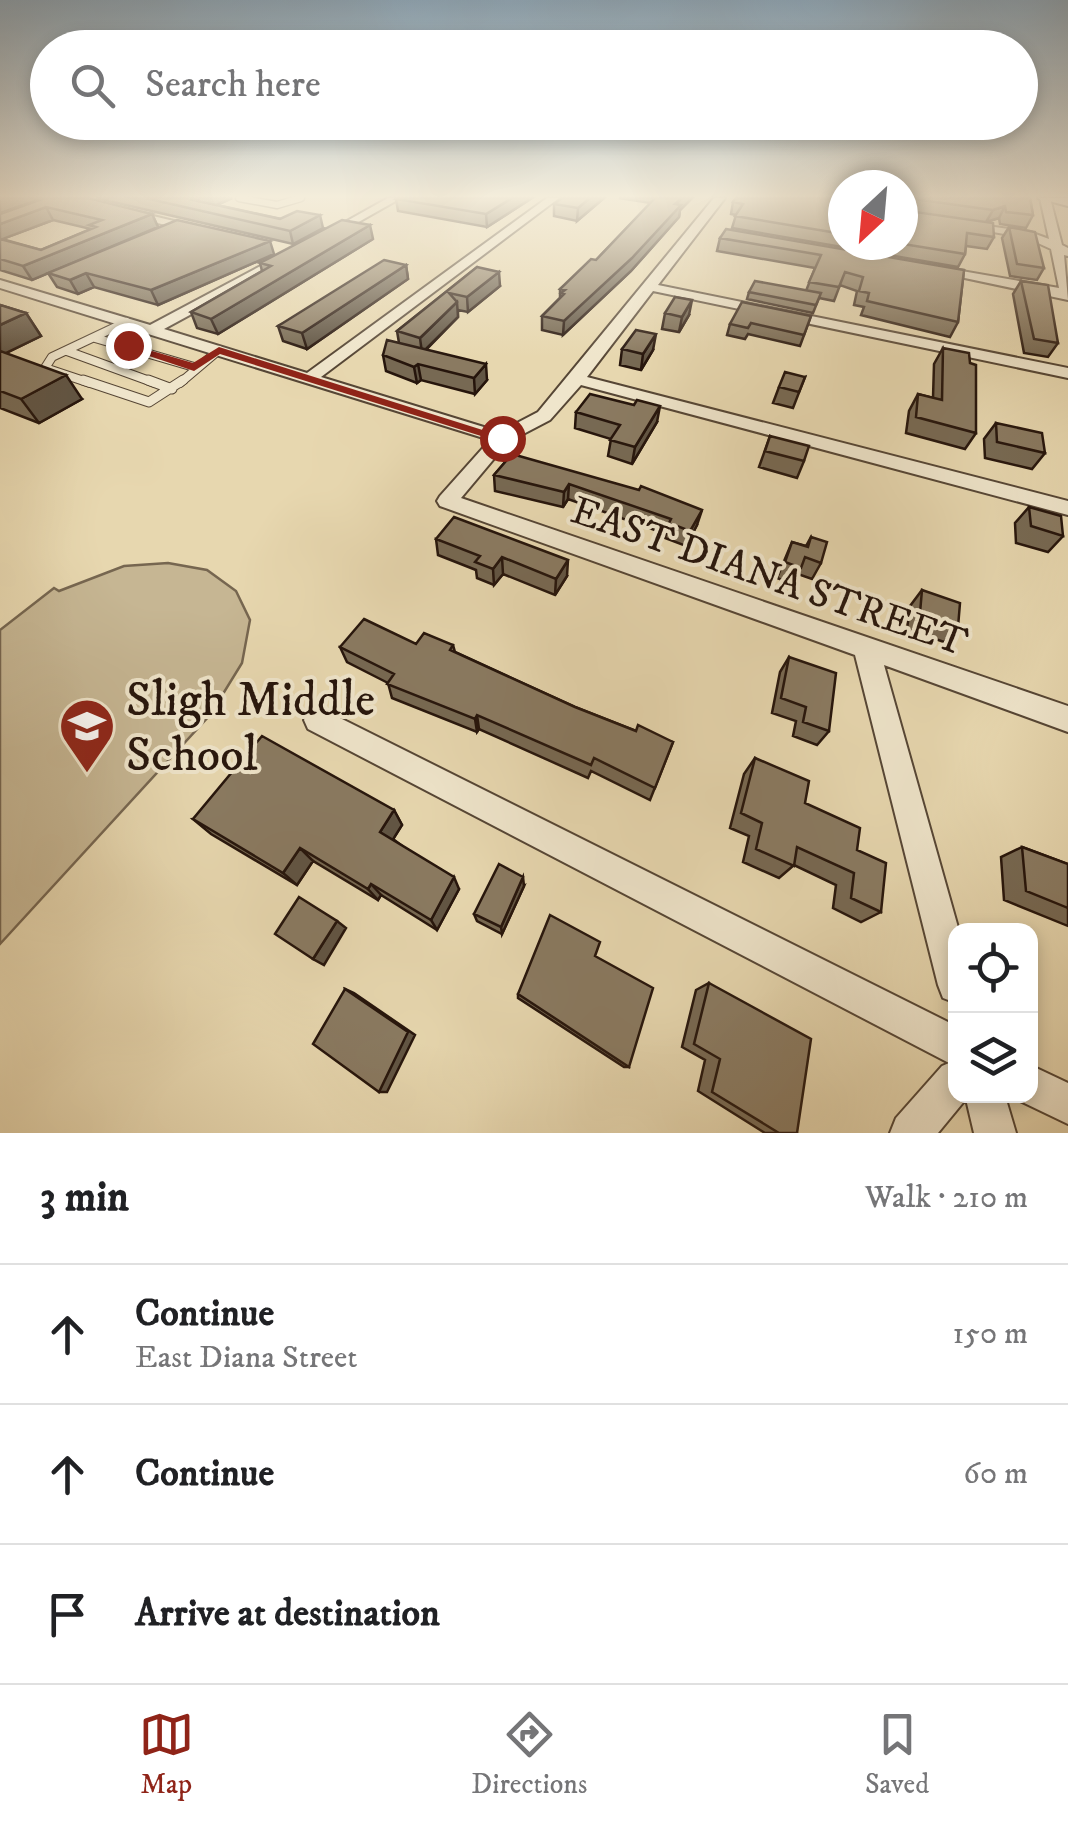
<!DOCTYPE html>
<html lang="en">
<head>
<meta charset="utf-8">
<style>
	body { margin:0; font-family:"IM FELL DW Pica",serif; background:#f2f2f2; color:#202124 }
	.controls { position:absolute; right:30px; bottom:30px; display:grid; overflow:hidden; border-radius:20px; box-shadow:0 5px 15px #0003 }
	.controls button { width:90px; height:90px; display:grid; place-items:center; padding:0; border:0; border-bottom:2px solid #e0e0e0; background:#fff; color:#202124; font:50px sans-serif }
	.compass { position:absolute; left:828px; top:170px; width:90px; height:90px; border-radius:50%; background:#fff; box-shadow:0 5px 15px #0003; rotate:206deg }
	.stop { position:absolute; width:30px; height:30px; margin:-22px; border:8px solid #8f2418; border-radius:50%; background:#fff }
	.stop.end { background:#8f2418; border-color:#fff; box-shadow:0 2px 10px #0008 }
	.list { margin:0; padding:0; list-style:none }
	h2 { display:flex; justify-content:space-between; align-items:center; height:130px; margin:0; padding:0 40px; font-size:42px }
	h2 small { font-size:32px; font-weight:400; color:#757577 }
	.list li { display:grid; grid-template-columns:65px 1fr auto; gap:30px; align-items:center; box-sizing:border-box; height:140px; padding:0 40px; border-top:2px solid #e0e0e0 }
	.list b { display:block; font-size:38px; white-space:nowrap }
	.list p { margin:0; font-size:32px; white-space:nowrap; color:#757577 }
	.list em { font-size:32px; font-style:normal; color:#757577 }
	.icon { flex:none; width:55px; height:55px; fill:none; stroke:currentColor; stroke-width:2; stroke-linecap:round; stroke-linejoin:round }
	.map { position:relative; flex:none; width:1068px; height:1133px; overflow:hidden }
	.search { position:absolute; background:#fff; box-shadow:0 5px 15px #0003; left:30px; right:30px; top:30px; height:110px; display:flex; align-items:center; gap:25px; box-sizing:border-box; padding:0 35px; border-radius:55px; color:#757577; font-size:38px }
	.sheet { height:550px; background:#fff }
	nav { display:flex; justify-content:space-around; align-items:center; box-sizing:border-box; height:140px; border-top:2px solid #e0e0e0; background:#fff; font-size:28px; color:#757577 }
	nav a { display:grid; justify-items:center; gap:5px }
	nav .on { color:#8f2418 }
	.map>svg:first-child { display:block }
	.green { fill:#c6b693; stroke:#766650; stroke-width:2.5 }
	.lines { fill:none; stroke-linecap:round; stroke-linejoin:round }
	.lane-far2-casing { stroke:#564635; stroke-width:9 }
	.lane-far1-casing { stroke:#564635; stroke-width:10 }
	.lane-casing { stroke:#564635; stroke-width:11 }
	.street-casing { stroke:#564635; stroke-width:4 }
	.secondary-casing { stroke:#26150c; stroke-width:4 }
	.lane-far2 { stroke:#efe5cb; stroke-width:6 }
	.lane-far1 { stroke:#efe5cb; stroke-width:8 }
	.lane { stroke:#efe5cb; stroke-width:9 }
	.street { fill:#efe5cb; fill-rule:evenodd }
	.secondary { fill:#efe5cb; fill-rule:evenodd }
	.wall { fill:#776953; stroke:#26150c; stroke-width:2.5; fill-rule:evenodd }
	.shaded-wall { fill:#615544; stroke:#26150c; stroke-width:2.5 }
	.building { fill:#8a7a61; stroke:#26150c; stroke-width:2.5 }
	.route { fill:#8f2418 }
	.labels { text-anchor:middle; stroke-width:8; stroke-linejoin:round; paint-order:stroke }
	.street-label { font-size:40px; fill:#26150c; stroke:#efe5cb }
	.near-poi-label { font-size:48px; fill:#26150c; stroke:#efe5cb; text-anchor:start }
</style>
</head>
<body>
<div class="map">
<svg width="1068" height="1133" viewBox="0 0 1068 1133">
	<rect width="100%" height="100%" fill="#e7d7af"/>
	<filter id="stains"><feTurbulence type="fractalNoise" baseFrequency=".002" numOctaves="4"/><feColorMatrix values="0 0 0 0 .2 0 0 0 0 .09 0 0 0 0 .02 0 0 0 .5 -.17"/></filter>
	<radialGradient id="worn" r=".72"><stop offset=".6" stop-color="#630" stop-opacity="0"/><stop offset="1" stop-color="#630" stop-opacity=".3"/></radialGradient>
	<path class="green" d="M168,563L207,570L236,591L250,620L242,663L210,715L0,944V630L54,588L59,591L124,566Z"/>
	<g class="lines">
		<g class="lane-far2-casing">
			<path id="lane-far2" d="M239,198L277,205L301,198"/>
		</g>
		<g class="lane-far1-casing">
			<path id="lane-far1" d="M95,338L194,367
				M67,351L155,383
				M90,383L45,368L52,357L126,322
				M180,383L219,350"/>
		</g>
		<g class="lane-casing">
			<path id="lane" d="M83,380L149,402L183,380
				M148,380L172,389"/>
		</g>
		<g class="street-casing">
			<path id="street" d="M388,198H401L332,237L322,235Z
				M547,198H559L321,377L500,432L538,412L714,198H725L658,285L1068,368V378L653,291L587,377L1068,501V515L581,385L550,420L508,442L461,498L1068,706V732L884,665L959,931H956V1003L943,998L938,985L855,655L440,506L437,501L440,496L490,440L0,288V280L150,325L283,254H291V260L164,329L307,373Z
				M1040,198H1050L1062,245L1068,248V256L1064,255L1068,300L927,270L933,266L1059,288L1051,249L1027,238L960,226L966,223L1030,232L1049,239Z
				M128,210L203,228L205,230L199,233L124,215Z
				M318,707L956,1026V1096H1005L1016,1133H974L966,1099L938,1133H890L896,1118L942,1066L949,1063L308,729L304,720L308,711Z
				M1030,1065L1068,1083V1124L1016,1099L1015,1096H1030Z"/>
		</g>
		<g class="secondary-casing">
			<path id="secondary" d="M1038,198H1068V206Z"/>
		</g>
		<use href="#lane-far2" class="lane-far2"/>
		<use href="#lane-far1" class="lane-far1"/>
		<use href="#lane" class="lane"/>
		<use href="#street" class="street"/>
		<use href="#secondary" class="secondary"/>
	</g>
	<path class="wall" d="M45,198L152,214L158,227L32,280L0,270V214ZM53,220L91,229L41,250L2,239Z
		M96,198H232L217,205L323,228L293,244Z
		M532,198L487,227L398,211L396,199Z
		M604,198L577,221L554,216V204Z
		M619,198H692L680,210L679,217L631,271L563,335L542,330V316L560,298V289L596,260L651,203Z
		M736,198H843V200L824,198L843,201V245H903V198H1030L1033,215L1026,228L1000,224L999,218L986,222L994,237L987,249L966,246L965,254L958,267L732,228L736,215L731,214L733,202Z
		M1009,227L1044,268L1037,280L1010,276L1002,238Z
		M720,238L964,270L958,322L950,337L861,315L864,307L854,305L857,291L840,285L834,301L819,298L813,313L747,299L749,292L806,291L815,268L717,251Z
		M373,239L218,334L197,328L191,312L262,271L260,263Z
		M274,254L158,305L94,287L78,294L57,287L48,273Z
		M406,265L408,279L307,349L283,341L278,326Z
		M477,267L500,286L468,312L458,310V317L426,350L487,380L475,394L421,380L417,383L386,371L383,355L399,343L397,331Z
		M1021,281L1058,343L1048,357L1024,353L1013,294Z
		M0,305L26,313L41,336L6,353L82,399L39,423L0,408Z
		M665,313L689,315L679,332L662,329Z
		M811,316L800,346L748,334L745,339L727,335L730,324Z
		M943,348L976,433L965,449L906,433L909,411L918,394L933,398L934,364Z
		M622,349L653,350L641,370L620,365Z
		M805,377L793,408L773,403L779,387Z
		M576,412L657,422L632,464L608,456L611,439L575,428Z
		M996,423L1045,453L1032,469L985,458L984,439Z
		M770,436L804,461L797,478L759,467Z
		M512,454L697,525L686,546L665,538L666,534L568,499L563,507L495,491L494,475Z
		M1029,507L1063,536L1048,552L1016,543L1015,523Z
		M811,537L821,563L812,579L798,574L793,584L777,578L792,542L806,546Z
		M436,539L567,576L555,595L503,574L494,585L477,578L476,570L438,555Z
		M922,590L958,627L944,642L907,629L910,606Z
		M416,644L453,645L455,652L575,707L636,731L673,742L650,800L591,771L588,778L479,729L477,732L392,698L388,683L347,662L340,647Z
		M789,657L829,731L817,745L793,736L796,721L772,713L780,672Z
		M755,758L857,850L881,912L861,922L833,908L836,885L794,865L779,878L743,862L749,836L730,828L744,774Z
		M394,810L402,825L393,839L459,889L437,930L381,895L378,900L313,861L297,885L211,834L193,819Z
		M1022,847L1068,864V926L1004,900L1001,857Z
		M524,886L502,934L477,921L474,914Z
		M595,956L629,1067H624L518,998V994Z
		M709,983L797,1133H765L698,1091L705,1060L682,1047L696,990Z"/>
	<path class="shaded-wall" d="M0,198H43L0,213Z
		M199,198H232L203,211L193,200Z
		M512,198H532L487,227L486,214Z
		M590,198H604L577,221L578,208Z
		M682,198H692L680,210L679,217L631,271L563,335L564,321Z
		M1005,206L999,218L986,222L993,210Z
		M46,207L53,220L0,240V224Z
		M152,214L158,227L32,280L23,266Z
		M320,215L323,228L293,244L290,231Z
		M370,225L373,239L218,334L211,319Z
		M270,241L274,254L158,305L151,290Z
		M406,265L408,279L307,349L302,333Z
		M499,272L500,286L468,312L467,297Z
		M86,273L94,287L78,294L70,280Z
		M692,300L689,315L679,332L682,317Z
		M457,302L458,317L422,353L420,338Z
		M26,313L41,336L0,356V325Z
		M656,334L653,350L641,370L643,354Z
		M418,364L421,380L417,383L414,367Z
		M486,364L487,380L475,394L474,378Z
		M66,375L82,399L39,423L21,399Z
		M660,406L657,422L632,464L635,447Z
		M569,484L568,499L563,507L564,492Z
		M702,510L697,525L686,546L690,531Z
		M502,557L503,574L494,585L493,569Z
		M568,560L567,576L555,595L556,579Z
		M477,715L479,729L477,732L475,719Z
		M394,810L402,825L389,846L380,832Z
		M300,848L313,861L297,885L283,873Z
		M454,877L459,889L437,930L431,920Z
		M523,877L524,886L502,934L501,927Z
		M371,884L381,895L378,900L368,889Z
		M337,921L346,928L324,965L313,959Z
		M345,989L354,993L415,1035L387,1092H379Z"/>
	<path class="building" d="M45,198H88L152,214L23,266L0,259V239L41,250L96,227L89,225L102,220L46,207L0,224V214Z
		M145,198H199L193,200L280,219L297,211L320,215L290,231Z
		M398,198H512L486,214L396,199Z
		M562,198H590L578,208L554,204Z
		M655,198H682L675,204L681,205L632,258L564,321L542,316L564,294L561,293L565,290L560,289L591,259L596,260Z
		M736,198H823L843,201V234L735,216L743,204L733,202Z
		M903,198H1030L1033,215L1006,212L1005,206L993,210L906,198L908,211L993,223L994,237L967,233L965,254L903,244Z
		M177,220L270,241L151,290L86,273L70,280L48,273Z
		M342,220L370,225L211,319L191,312L271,266L260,263Z
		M1009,227L1035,232L1044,268L1017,264Z
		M726,229L964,270L958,322L867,301L869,293L859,291L863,277L845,272L839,287L809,282L821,255L720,238Z
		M384,260L406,265L302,333L278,326Z
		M477,267L499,272L467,297L449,293L457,302L420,338L397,331Z
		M755,281L821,293L816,305L749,292Z
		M1021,281L1048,285L1058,343L1034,339Z
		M675,297L692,300L682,317L665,313Z
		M742,302L811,316L804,335L751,323L748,328L730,324Z
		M0,305L26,313L0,325Z
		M636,330L656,334L643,354L622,349Z
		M387,340L486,364L474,378L418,364L414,367L383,355Z
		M943,348L969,353L970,363L976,365V433L916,417L918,394L942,400Z
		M0,351L66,375L21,399L0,391Z
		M785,372L805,377L799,392L779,387Z
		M590,394L634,405L637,400L660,406L635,447L610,440L620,425L576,412Z
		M996,423L1042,433L1045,453L997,442Z
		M770,436L809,446L804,461L765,451Z
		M512,454L639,490L641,486L702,510L690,531L669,523L671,519L569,484L564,492L494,475Z
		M1029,507L1061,516L1063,536L1031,526Z
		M454,517L568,560L556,579L502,557L493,569L475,562L480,556L436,539Z
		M811,537L827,542L821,563L805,557L801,568L785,562L792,542L808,547Z
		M922,590L960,603L958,627L920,613Z
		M364,619L416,644L424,633L453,645L450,650L575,707L636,731L638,725L673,742L655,788L594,758L591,765L477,715L475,719L387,684L394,674L340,647Z
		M789,657L836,673L829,731L803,722L806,707L781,698Z
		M262,736L394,810L380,832L454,877L431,920L371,884L368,889L300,848L283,873L193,819Z
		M755,758L809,781L805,803L860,828L857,850L886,863L881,912L851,898L854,873L797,847L794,866L756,849L762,823L741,813Z
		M1022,847L1068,864V908L1026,891Z
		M499,864L523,877L501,927L474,914Z
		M299,897L337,921L313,959L275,934Z
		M550,915L600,942L595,956L653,988L629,1067L518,994Z
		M709,983L811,1039L797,1133H779L712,1092L720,1059L694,1044Z
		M345,989L408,1032L379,1092L313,1044Z"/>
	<linearGradient id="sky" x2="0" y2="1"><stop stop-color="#8da8bb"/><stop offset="0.55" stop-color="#f4eddb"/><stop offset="1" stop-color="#f4eddb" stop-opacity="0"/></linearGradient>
	<rect width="1068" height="357" fill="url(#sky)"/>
	<path class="route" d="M125,343L193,363L219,347L508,438L497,441L220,354L194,371L125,348Z"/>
	<defs>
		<g id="school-pin" transform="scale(2.875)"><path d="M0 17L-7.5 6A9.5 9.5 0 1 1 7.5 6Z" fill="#8f2418" stroke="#efe5cb"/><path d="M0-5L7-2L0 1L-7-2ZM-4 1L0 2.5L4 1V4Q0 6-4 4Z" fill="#fff"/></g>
	</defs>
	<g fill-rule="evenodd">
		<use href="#school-pin" x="87" y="726"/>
	</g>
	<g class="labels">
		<g class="street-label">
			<text transform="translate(770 575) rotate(19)" y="14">EAST DIANA STREET</text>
		</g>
		<g class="near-poi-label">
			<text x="126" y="715">Sligh Middle<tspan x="126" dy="55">School</tspan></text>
		</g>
	</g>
	<rect width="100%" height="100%" filter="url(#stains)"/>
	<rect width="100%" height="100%" fill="url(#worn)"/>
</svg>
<div class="controls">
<button><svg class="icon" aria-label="locate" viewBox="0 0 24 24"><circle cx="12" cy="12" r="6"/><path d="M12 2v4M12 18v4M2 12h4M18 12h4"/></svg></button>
<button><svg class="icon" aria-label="layers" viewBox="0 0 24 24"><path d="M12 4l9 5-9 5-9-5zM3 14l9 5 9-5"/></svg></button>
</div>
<svg class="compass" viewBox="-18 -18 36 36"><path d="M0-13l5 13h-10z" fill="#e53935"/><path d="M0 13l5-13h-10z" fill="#757577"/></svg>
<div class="stop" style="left:502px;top:438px"></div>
<div class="stop end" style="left:128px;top:345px"></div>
<div class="search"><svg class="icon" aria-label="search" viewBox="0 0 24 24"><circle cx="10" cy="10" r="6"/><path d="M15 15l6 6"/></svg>Search here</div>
</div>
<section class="sheet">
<h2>3 min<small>Walk · 210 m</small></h2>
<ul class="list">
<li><svg class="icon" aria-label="ahead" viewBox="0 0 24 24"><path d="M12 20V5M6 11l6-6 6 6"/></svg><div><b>Continue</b><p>East Diana Street</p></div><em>150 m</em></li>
<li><svg class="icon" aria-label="ahead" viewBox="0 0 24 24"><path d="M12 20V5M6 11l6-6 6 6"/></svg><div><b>Continue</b></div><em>60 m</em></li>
<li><svg class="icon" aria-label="arrive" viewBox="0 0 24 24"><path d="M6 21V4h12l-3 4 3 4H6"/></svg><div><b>Arrive at destination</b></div></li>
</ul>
</section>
<nav>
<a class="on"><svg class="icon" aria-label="map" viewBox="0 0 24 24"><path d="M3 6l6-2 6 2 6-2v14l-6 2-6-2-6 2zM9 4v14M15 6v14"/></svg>Map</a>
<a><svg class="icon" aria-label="directions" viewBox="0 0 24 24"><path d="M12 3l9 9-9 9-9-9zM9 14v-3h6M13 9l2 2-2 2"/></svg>Directions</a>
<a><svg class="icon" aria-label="saved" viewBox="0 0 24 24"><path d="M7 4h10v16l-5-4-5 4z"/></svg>Saved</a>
</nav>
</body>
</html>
